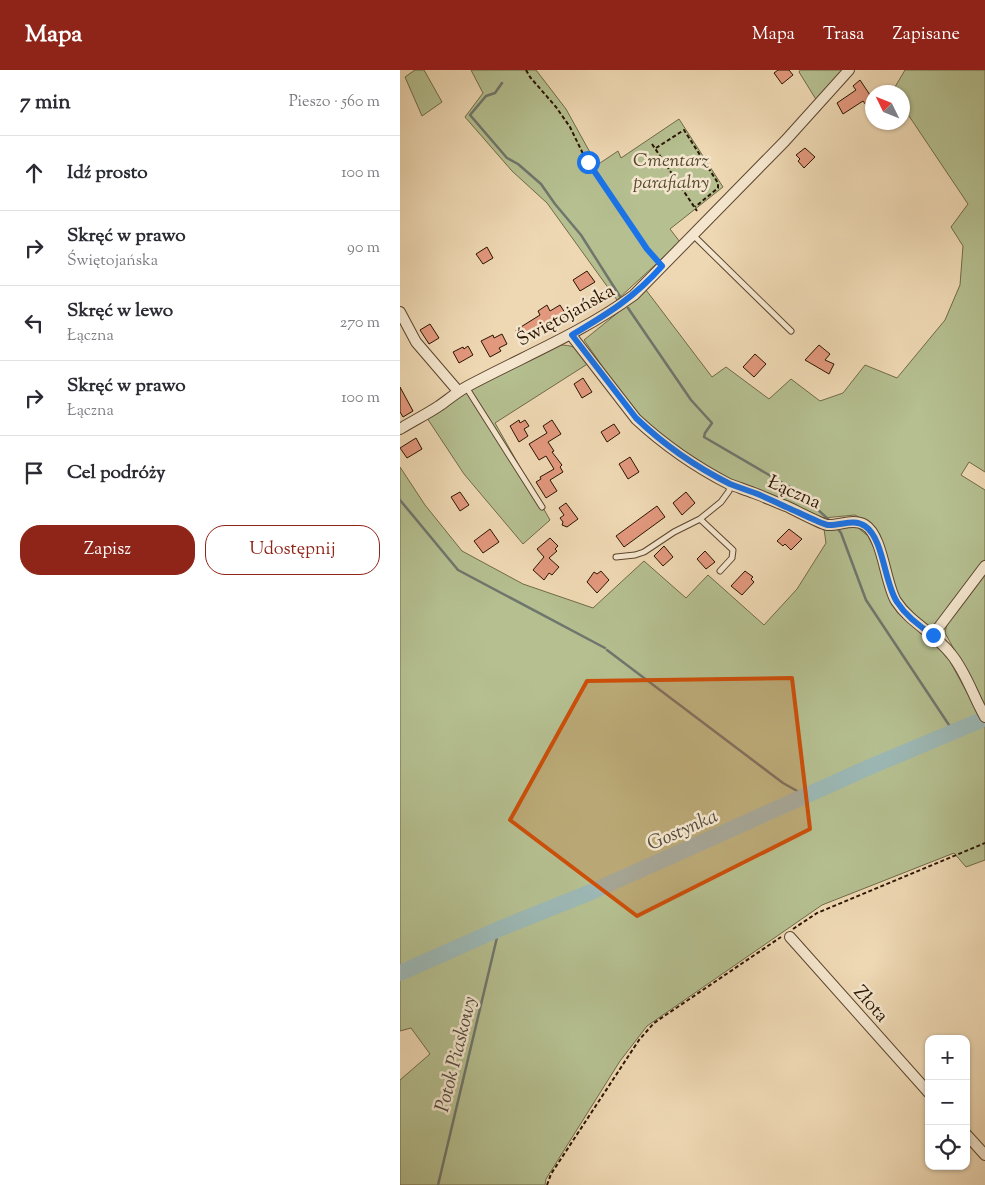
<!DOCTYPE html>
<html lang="pl">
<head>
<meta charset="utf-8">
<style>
	body { margin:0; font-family:"Sorts Mill Goudy",serif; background:#f7f7f7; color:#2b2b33 }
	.controls { position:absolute; right:15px; bottom:15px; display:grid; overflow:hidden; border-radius:10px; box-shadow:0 1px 4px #0004 }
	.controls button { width:45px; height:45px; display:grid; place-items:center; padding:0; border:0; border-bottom:1px solid #e1e1e2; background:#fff; color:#2b2b33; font:25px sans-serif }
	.compass { position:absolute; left:465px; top:15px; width:45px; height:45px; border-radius:50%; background:#fff; box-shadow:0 1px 4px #0004; rotate:313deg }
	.stop { position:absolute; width:15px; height:15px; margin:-11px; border:4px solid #1a73e8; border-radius:50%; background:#fff }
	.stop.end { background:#1a73e8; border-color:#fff; box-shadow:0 1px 5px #0008 }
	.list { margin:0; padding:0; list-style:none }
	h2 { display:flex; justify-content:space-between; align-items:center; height:65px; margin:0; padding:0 20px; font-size:21px }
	h2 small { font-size:16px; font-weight:400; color:#7c7c81 }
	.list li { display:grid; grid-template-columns:32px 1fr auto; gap:15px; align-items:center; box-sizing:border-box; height:75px; padding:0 20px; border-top:1px solid #e1e1e2 }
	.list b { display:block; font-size:19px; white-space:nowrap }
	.list p { margin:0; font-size:16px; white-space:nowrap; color:#7c7c81 }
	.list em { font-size:16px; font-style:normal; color:#7c7c81 }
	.actions { display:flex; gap:10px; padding:15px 20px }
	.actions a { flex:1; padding:11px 0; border:1px solid #8f2418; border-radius:20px; text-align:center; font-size:18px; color:#8f2418 }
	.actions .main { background:#8f2418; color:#fff }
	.icon { flex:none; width:28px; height:28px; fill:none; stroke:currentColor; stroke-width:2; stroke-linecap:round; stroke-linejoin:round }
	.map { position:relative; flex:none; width:585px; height:1115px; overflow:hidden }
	header { display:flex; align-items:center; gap:30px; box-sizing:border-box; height:70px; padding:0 25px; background:#8f2418; color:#fff }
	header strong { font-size:24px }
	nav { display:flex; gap:28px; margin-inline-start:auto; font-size:18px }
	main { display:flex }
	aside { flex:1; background:#fff }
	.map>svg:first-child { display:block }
	.green { fill:#b5bf90; stroke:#706a48 }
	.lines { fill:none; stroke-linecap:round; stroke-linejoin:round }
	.stream { stroke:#6f766d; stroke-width:2.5 }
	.river { stroke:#9cb8b5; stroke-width:16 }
	.building { fill:#e2987d; stroke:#2b1401 }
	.service-casing { stroke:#5c452e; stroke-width:7 }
	.minor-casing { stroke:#5c452e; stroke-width:12 }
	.path { stroke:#2b1401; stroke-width:2; stroke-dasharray:4 2.5; stroke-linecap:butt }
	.service { stroke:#f4e6ce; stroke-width:5 }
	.minor { stroke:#f4e6ce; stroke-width:10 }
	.route { stroke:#1a73e8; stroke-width:6 }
	.marked { fill:#cc4f0a; fill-opacity:0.2; stroke:#cc4f0a; stroke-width:4; stroke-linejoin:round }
	.labels { text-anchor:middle; stroke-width:5; stroke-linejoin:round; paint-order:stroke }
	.park-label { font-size:19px; font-style:italic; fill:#54472c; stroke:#f4e6ce }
	.street-label { font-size:19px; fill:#2b1401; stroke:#f4e6ce }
	.water-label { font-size:20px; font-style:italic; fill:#534d40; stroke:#f4e6ce }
</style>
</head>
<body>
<header>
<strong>Mapa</strong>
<nav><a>Mapa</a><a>Trasa</a><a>Zapisane</a></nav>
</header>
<main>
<aside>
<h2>7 min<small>Pieszo · 560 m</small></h2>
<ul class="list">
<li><svg class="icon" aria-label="ahead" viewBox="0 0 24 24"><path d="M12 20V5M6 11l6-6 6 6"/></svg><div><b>Idź prosto</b></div><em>100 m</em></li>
<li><svg class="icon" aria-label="right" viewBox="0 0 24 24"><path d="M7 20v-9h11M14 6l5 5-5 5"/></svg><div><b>Skręć w prawo</b><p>Świętojańska</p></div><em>90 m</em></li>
<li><svg class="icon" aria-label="left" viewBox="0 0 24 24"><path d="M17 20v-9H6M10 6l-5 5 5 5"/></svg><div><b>Skręć w lewo</b><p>Łączna</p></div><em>270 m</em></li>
<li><svg class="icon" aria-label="right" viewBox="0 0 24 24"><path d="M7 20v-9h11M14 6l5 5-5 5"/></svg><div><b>Skręć w prawo</b><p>Łączna</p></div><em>100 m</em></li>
<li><svg class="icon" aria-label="arrive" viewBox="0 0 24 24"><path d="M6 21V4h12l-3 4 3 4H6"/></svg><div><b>Cel podróży</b></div></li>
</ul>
<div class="actions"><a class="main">Zapisz</a><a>Udostępnij</a></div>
</aside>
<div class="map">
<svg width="585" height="1115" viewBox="0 0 585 1115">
	<rect width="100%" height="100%" fill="#eed8b3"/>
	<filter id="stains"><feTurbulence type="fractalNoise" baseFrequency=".004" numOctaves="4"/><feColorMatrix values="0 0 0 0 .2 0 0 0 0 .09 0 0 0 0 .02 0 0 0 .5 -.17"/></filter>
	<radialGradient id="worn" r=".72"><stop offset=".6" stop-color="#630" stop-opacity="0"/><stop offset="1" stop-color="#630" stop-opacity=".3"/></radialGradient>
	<path class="green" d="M15,0H24L42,32L22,46L5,7Z
		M71,0H136L166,39L197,95L218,81L221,88L279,49L323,117L270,159L280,172L217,230L147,133L112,101L65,47L83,23Z
		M400,0H443L417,31L399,2Z
		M505,0H585V402L569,392L561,405L585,420V635L545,563L550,540L533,558L521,553L497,527L474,456L455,445L423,448L362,421L329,410L258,364L232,339L184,270L246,220L312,307L326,297L369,329L391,309L420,331L443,323L465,295L497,308L545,250L560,215L563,176L551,157L568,134L503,37L502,22H492Z
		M159,275C177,275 179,280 189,293L95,353L150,450L123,474L64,404L27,348L74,318Z
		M0,397L25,435L62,481L123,514L193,538L244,491L286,528L308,505L364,555L397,519L426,473L424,459L457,457L468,466L475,480L491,531L517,560L546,584L585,656V790L566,797L554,783L422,835L247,956L220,991L146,1109L145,1115H0V1010L30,984L11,958L0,961Z"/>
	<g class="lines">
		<path class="stream" d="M102,13L95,23L86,26L70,45L107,88L118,94L141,114L155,134L181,165L221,228
			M228,238L291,330L312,353L305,363L304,367L400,423L429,450
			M0,430L58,500L205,578
			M438,459L441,463L466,530L553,661
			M207,580L383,713L406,726
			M38,1115L99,859"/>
		<path class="river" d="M0,903L99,859L191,822L472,696L579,651"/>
	</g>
	<path class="building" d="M378,0H389L393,5L382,14L374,3Z
		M460,10L472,28V43L463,31L443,44L437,33L456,20L453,16Z
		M405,78L415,87L404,98L398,91L400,89L396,85Z
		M87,177L93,188L83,194L76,184Z
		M187,201L195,212L180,221L173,210Z
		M147,235L150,241L160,235L167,246L122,271L116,260L140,245L138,241Z
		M30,254L39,268L29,274L20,260Z
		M102,264L107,274L99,278L101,281L90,287L81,271L93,265L94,268Z
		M419,275L430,284L425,290L434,294L429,304L405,290Z
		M68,276L73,285L59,293L53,282L63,277L64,279Z
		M355,284L366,294L354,307L343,297Z
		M183,308L192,322L182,328L174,314Z
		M0,317L13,341L3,347L0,342Z
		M119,350L120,353L125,350L129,356L124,359L128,366L119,372L110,356Z
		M152,350L161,364L148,372L154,381L152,382L162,395L160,397L163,402L150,410L157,421L146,428L136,412L141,409L140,407L154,399L146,386L139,390L129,374L147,363L143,356Z
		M214,354L220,363L207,372L201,362Z
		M16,368L22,379L7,388L0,378Z
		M230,387L239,402L228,409L219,394Z
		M60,422L69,435L60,441L51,427Z
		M286,422L295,433L282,445L273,433Z
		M166,433L178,449L167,457L162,455L163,452L160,448L164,445L159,438Z
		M257,436L265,447L224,477L216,466Z
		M90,459L99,472L83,483L74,471Z
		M389,459L402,469L391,480L385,474L383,476L377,471Z
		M150,468L158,476L155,479L157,481L149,488L159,497L152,505L149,503L144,510L133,500L144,487L137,479Z
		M264,476L273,487L263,496L254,486Z
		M305,481L315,492L306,499L297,489Z
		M201,501L209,510L197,523L187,512L194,502L197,504Z
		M345,501L353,507L351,509L354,512L342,525L331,516Z"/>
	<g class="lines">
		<g class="service-casing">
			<path id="service" d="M293,165L391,261
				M66,317L142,437
				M300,449L333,480L332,488L320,501
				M216,487L235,485L244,482L274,462L300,449L321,432L329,421L330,415"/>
		</g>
		<g class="minor-casing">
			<path id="minor" d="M0,242L16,272L58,321
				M171,265L236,349C263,374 296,397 329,414C337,417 346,420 354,423C365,427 375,432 386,436C395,440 419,453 427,455C439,456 453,448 465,455C483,466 485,513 496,531C510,553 535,563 551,584C566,602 573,626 585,647
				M0,359C13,351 27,344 39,336C49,329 57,322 68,316C124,286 182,263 234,225L385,71L449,0
				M533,565L585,496
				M390,867L529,1023
				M566,1064L585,1085"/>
		</g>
		<path class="path" d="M126,0L130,7L156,37L170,57L187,92L247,179L256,189
			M252,74L297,141
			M256,78L284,60L318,113V118L295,137
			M393,859L417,843L585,773
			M147,1115L151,1104L239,970L254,953L381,867"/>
		<use href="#service" class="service"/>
		<use href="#minor" class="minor"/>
	</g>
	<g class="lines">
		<path class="route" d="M188,92L247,179L262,196C234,228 207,244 172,265L236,348C263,374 296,397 330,414C338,417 346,420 355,423C365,427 376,432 386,437C394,440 421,454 428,455C440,456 454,448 465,456C484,469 484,513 497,532C506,546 519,556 533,565"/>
	</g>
	<path class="marked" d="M392,608L410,759L237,846L110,750L187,611Z"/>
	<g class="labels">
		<g class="park-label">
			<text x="271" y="96">Cmentarz<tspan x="271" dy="22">parafialny</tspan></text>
		</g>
		<g class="street-label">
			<text transform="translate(165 244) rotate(-29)" y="7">Świętojańska</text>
			<text transform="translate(395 421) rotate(24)" y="7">Łączna</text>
			<text transform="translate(472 933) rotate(48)" y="7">Złota</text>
		</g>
		<g class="water-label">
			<text transform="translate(282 759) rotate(-24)" y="7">Gostynka</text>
			<text transform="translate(55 984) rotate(-76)" y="7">Potok Piaskowy</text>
		</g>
	</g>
	<rect width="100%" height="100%" filter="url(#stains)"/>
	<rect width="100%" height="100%" fill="url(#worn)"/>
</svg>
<div class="controls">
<button>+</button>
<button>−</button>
<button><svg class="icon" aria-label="locate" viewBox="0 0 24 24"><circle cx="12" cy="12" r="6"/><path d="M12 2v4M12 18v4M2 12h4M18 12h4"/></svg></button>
</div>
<svg class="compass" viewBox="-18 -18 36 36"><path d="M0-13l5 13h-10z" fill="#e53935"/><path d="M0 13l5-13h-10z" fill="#7c7c81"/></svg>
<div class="stop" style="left:188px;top:92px"></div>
<div class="stop end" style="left:533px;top:565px"></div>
</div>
</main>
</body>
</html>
